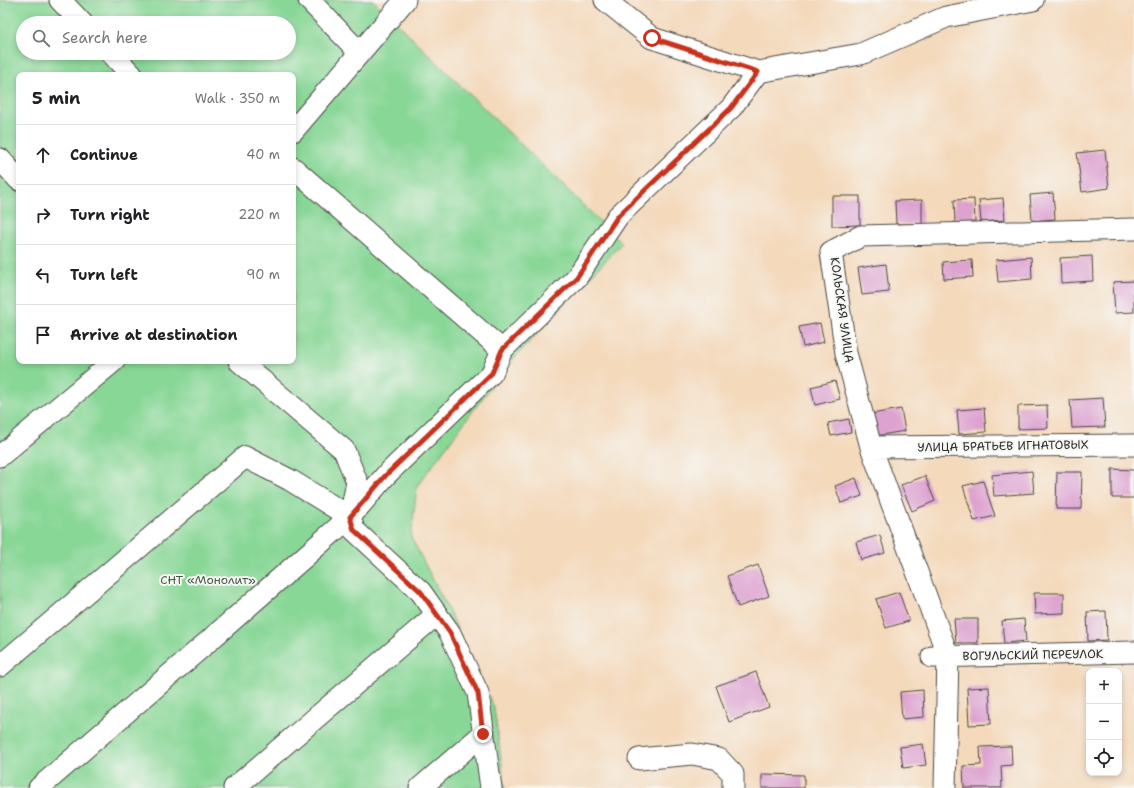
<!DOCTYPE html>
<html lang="en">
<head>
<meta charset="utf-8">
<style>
	body { margin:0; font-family:"Shantell Sans",sans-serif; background:#f2f2f2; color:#202124 }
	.controls { position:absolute; right:12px; bottom:12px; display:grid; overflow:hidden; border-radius:8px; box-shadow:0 2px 6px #0003 }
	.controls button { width:36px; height:36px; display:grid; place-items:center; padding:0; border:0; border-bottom:1px solid #e0e0e0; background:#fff; color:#202124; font:20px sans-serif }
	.stop { position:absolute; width:12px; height:12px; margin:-9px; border:3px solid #c8321e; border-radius:50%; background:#fff }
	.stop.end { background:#c8321e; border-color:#fff; box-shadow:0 1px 4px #0008 }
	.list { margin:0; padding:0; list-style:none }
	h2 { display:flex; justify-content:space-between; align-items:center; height:52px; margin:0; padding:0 16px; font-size:17px }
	h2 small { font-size:13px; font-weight:400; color:#757577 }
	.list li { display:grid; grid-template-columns:26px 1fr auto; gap:12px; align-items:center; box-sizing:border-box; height:60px; padding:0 16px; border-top:1px solid #e0e0e0 }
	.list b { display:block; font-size:15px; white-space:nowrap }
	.list em { font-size:13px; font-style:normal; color:#757577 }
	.icon { flex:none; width:22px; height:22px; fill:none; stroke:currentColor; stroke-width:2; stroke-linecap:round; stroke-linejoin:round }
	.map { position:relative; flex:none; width:1134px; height:788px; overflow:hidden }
	.search { position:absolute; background:#fff; box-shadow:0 2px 6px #0003; left:16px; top:16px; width:280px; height:44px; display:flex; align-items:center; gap:10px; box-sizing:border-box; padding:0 14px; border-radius:22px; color:#757577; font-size:15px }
	.panel { position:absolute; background:#fff; box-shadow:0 2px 6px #0003; left:16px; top:72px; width:280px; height:292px; border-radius:8px }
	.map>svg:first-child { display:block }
	.green { fill:#88d796; stroke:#5a8160; fill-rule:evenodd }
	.building { fill:#dda2d0 }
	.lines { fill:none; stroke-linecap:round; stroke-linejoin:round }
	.minor-casing { stroke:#494541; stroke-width:23 }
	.minor { stroke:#fff; stroke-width:21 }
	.route { stroke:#c8321e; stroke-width:5 }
	.labels { text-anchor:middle; stroke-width:4; stroke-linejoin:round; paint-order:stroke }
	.street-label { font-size:12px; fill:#2b2b2b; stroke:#f6f6f2 }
	.park-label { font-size:12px; fill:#425646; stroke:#f6f6f2 }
</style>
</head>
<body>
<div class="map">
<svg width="1134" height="788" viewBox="0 0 1134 788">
	<rect width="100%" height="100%" fill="#f6f6f2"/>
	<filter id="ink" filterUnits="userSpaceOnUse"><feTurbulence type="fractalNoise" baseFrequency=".025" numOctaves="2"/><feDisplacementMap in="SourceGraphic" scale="8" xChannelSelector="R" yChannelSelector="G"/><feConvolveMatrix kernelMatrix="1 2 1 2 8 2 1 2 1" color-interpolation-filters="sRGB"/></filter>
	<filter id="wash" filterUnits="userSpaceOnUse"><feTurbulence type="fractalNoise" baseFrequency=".012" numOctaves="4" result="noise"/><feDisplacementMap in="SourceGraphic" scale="16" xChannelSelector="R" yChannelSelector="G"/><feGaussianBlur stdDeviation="0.9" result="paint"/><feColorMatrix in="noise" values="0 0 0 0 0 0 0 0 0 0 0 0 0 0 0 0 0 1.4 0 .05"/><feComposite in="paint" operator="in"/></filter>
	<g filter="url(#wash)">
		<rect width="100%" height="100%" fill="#f4d9bb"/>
		<path class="green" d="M0,0H373L622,243L505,368L417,486L411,537L452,617L494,708L505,788H0ZM23,23H289V53H23ZM19,75H293V361H19Z"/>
		<g id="blocks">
			<path class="building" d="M1105,150L1109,188L1082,192L1077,153Z
				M1053,193L1055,219L1032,221L1030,195Z
				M832,196H860V225L832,226Z
				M1003,198L1005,220L981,222L979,200Z
				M974,199L975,222L955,223L954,200Z
				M922,200V224H896L895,201Z
				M1092,256L1093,281L1061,283L1060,258Z
				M1031,257L1032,279L998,282L996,260Z
				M972,260L973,277L944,279L943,262Z
				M886,264L889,292L862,295L858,268Z
				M1134,281V312L1115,313L1113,282Z
				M820,323L824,342L803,347L799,327Z
				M835,381L840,399L815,405L811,387Z
				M1103,398L1105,427L1072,428L1070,400Z
				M1047,405L1048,428L1018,429V406Z
				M984,408L986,432L959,434L957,410Z
				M901,409L905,431L875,436L871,414Z
				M849,419L851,432L831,436L828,423Z
				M1112,469L1134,470V498H1112Z
				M1032,471L1034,493L994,496L992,475Z
				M1057,472H1082L1081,509H1056Z
				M925,476L935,501L912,511L901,485Z
				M856,478L862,496L841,503L835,486Z
				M983,481L995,516L974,521L963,486Z
				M880,535L885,553L861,560L856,542Z
				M758,565L769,596L738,607L727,576Z
				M899,592L909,621L886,628L876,599Z
				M1034,593H1064V613L1035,614Z
				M1106,611L1107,640L1088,641L1087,612Z
				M954,619H978V643H956Z
				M1024,619L1026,641L1004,643L1002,621Z
				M756,672L769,707L729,722L716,686Z
				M989,687L991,724L969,725L967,688Z
				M923,690L924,717L902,719L900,692Z
				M923,744L926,765L903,768L900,747Z
				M1011,746L1012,765L1001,766L1002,788H964L963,766L981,765L980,747Z
				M762,774L804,775V788H762Z"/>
		</g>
	</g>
	<g filter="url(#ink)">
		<use href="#blocks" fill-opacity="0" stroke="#494541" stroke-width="1"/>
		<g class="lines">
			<g class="minor-casing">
				<path id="minor" d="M60,0L82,23
					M309,0L360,53
					M605,0L652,38L758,72L861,54L946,17L1033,0
					M111,53L132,75
					M293,131L405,0
					M0,159L19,180
					M293,168L502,350L577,277L618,216L731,108L758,72
					M239,361L344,450L357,482L350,517L354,530L421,592L450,633L478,693L491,788
					M871,447L1134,445
					M0,456L114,361
					M932,657L1134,652
					M0,666L245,457L290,480L350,517
					M639,759L692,754L719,759L733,774V788
					M39,788L211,639L350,517L386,475L492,373L502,350
					M234,788L437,614
					M420,788L483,734
					M945,788L948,656L871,447L846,353L831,252L861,236L1134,229"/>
			</g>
			<use href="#minor" class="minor"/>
		</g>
	</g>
	<g class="lines" filter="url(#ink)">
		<path class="route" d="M483,734L478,693L450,633L421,592L354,530L350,517L386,475L492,373L502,350L577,277L618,216L731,108L758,72L652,38"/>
	</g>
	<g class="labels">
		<g class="street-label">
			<text transform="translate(842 310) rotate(82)" y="4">КОЛЬСКАЯ УЛИЦА</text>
			<text transform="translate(1003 446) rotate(-1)" y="4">УЛИЦА БРАТЬЕВ ИГНАТОВЫХ</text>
			<text transform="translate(1033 655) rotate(-1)" y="4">ВОГУЛЬСКИЙ ПЕРЕУЛОК</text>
		</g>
		<g class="park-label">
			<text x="208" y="584">СНТ «Монолит»</text>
		</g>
	</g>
</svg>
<div class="controls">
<button>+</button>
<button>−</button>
<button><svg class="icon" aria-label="locate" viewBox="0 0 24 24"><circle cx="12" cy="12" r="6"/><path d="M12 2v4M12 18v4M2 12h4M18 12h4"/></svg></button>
</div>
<div class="stop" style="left:652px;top:38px"></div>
<div class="stop end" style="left:483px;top:734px"></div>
<div class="search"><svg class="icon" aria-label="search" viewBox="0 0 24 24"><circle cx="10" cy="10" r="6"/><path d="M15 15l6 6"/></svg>Search here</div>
<section class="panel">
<h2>5 min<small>Walk · 350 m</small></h2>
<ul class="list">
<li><svg class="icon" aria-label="ahead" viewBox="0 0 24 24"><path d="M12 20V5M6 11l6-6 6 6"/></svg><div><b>Continue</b></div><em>40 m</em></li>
<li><svg class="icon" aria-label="right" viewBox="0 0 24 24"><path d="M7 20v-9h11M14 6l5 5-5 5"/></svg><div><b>Turn right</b></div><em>220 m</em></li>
<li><svg class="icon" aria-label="left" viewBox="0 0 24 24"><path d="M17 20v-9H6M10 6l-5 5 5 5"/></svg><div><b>Turn left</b></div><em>90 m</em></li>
<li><svg class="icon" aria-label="arrive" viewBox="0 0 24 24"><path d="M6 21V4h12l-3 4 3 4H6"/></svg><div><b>Arrive at destination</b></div></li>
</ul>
</section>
</div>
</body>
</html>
